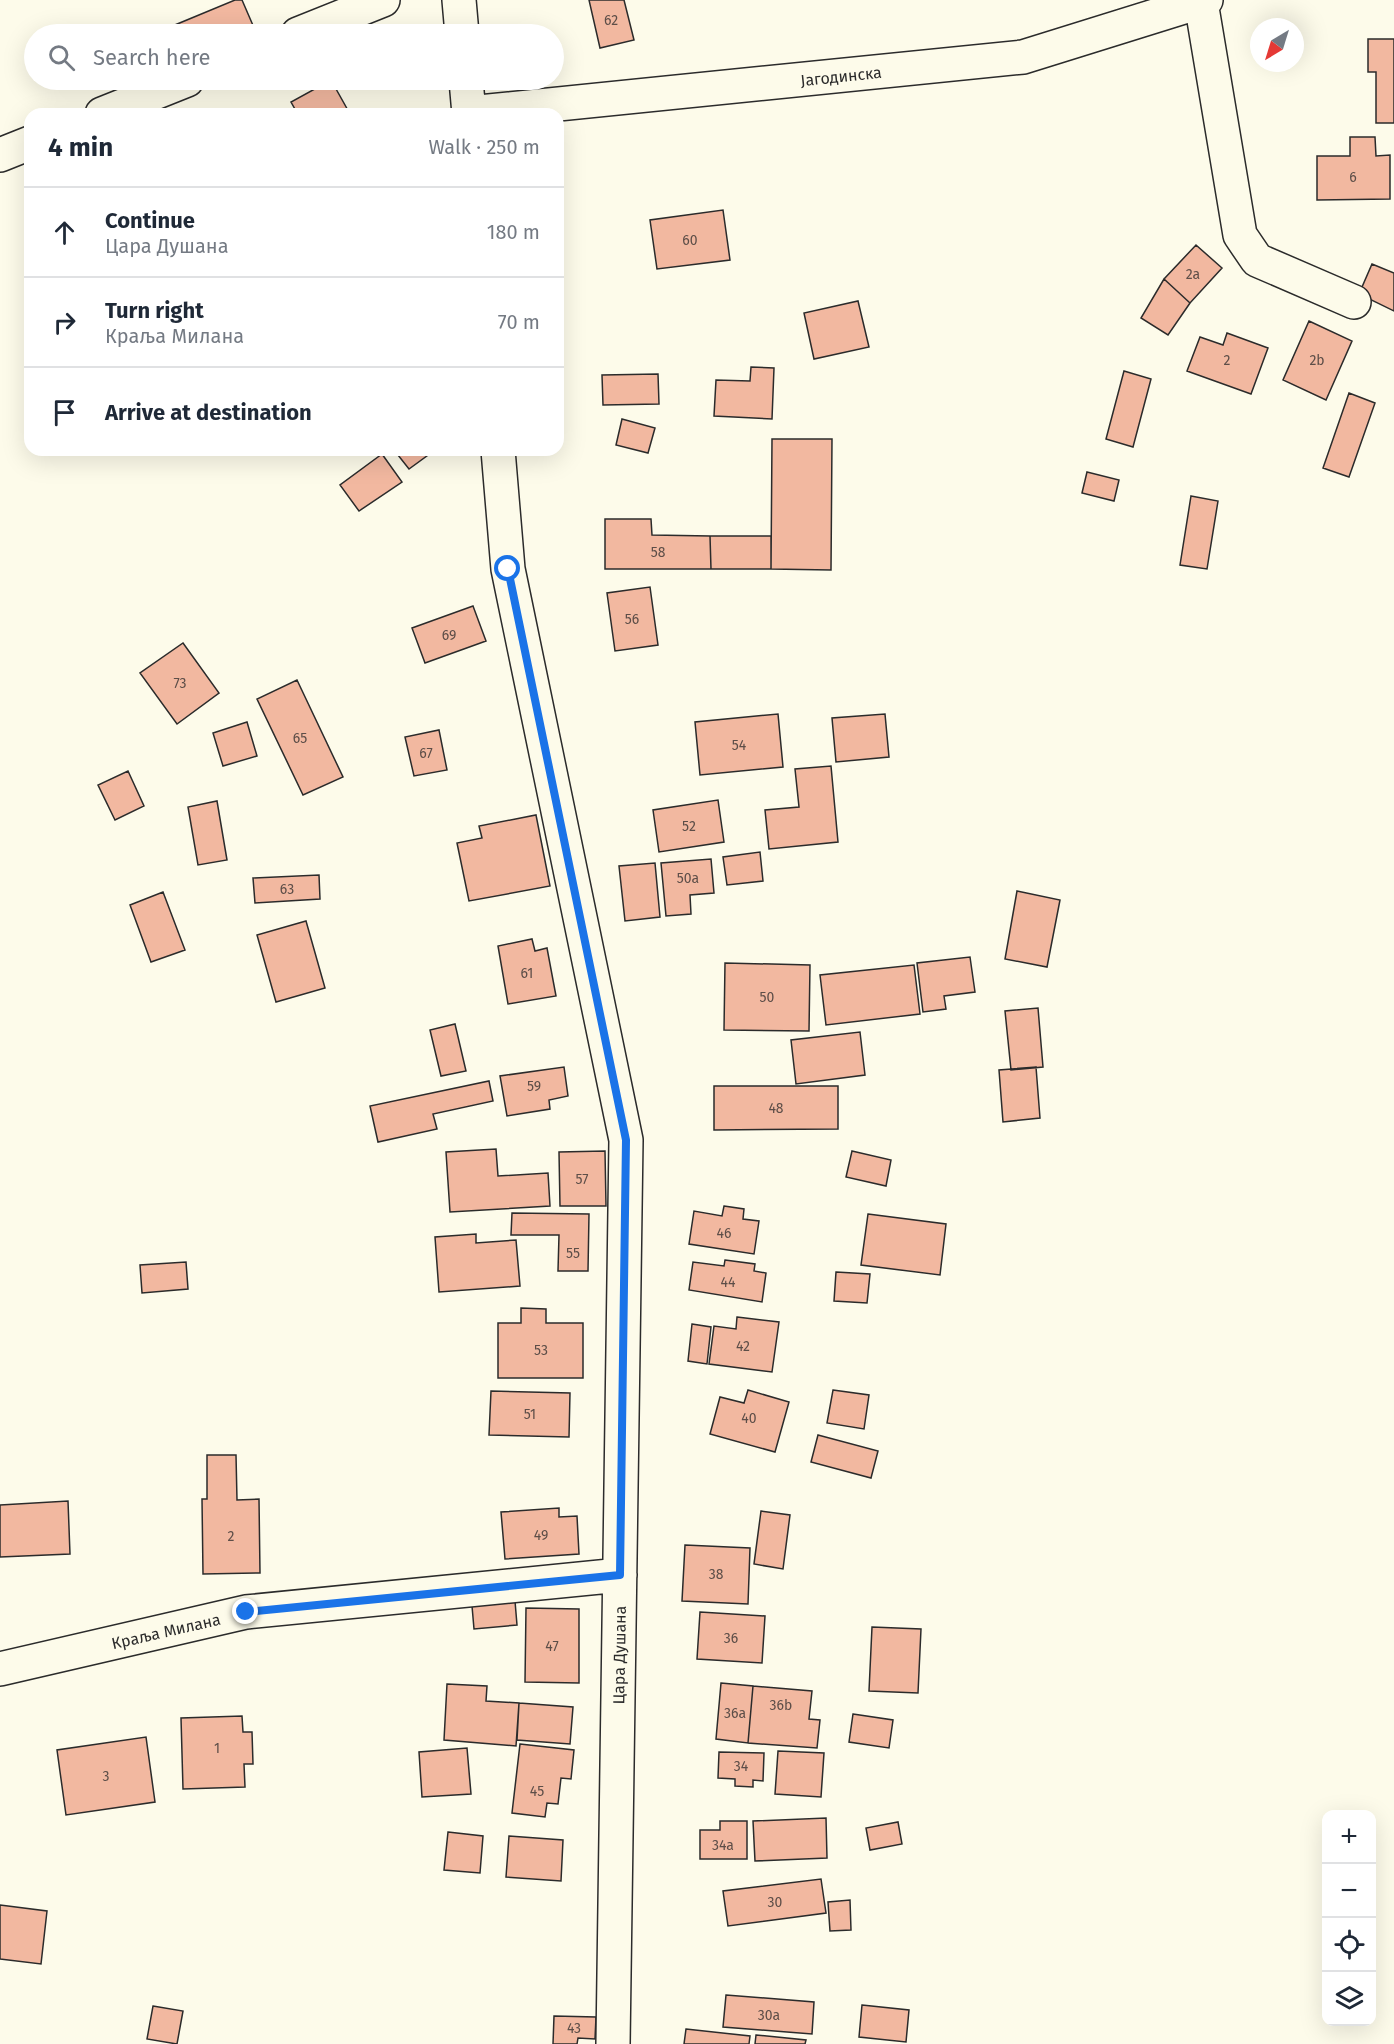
<!DOCTYPE html>
<html lang="en">
<head>
<meta charset="utf-8">
<style>
	body { margin:0; font-family:"Fira Sans",sans-serif; background:#f6f6f7; color:#1f2937 }
	.controls { position:absolute; right:18px; bottom:18px; display:grid; overflow:hidden; border-radius:12px; box-shadow:0 6px 24px #0002 }
	.controls button { width:54px; height:54px; display:grid; place-items:center; padding:0; border:0; border-bottom:2px solid #e0e1e3; background:#fff; color:#1f2937; font:30px sans-serif }
	.compass { position:absolute; left:1250px; top:18px; width:54px; height:54px; border-radius:50%; background:#fff; box-shadow:0 6px 24px #0002; rotate:218deg }
	.stop { position:absolute; width:18px; height:18px; margin:-14px; border:4px solid #1a73e8; border-radius:50%; background:#fff }
	.stop.end { background:#1a73e8; border-color:#fff; box-shadow:0 2px 6px #0008 }
	.list { margin:0; padding:0; list-style:none }
	h2 { display:flex; justify-content:space-between; align-items:center; height:78px; margin:0; padding:0 24px; font-size:26px }
	h2 small { font-size:20px; font-weight:400; color:#747a83 }
	.list li { display:grid; grid-template-columns:39px 1fr auto; gap:18px; align-items:center; box-sizing:border-box; height:90px; padding:0 24px; border-top:2px solid #e0e1e3 }
	.list b { display:block; font-size:22px; white-space:nowrap }
	.list p { margin:0; font-size:20px; white-space:nowrap; color:#747a83 }
	.list em { font-size:20px; font-style:normal; color:#747a83 }
	.icon { flex:none; width:33px; height:33px; fill:none; stroke:currentColor; stroke-width:2; stroke-linecap:round; stroke-linejoin:round }
	.map { position:relative; flex:none; width:1394px; height:2044px; overflow:hidden }
	.search { position:absolute; background:#fff; box-shadow:0 6px 24px #0002; left:24px; top:24px; width:540px; height:66px; display:flex; align-items:center; gap:15px; box-sizing:border-box; padding:0 21px; border-radius:33px; color:#747a83; font-size:22px }
	.panel { position:absolute; background:#fff; box-shadow:0 6px 24px #0002; left:24px; top:108px; width:540px; height:348px; border-radius:18px }
	.map>svg:first-child { display:block }
	.building { fill:#f2b8a0; stroke:#2b2b2b; stroke-width:1.5 }
	.lines { fill:none; stroke-linecap:round; stroke-linejoin:round }
	.minor-casing { stroke:#2b2b2b; stroke-width:36 }
	.minor { stroke:#fdfbea; stroke-width:33 }
	.route { stroke:#1a73e8; stroke-width:8 }
	.labels { text-anchor:middle; stroke-width:4.5; stroke-linejoin:round; paint-order:stroke }
	.number-label { font-size:14px; fill:#5d4e48 }
	.street-label { font-size:16px; fill:#2b2b2b; stroke:#fdfbea }
</style>
</head>
<body>
<div class="map">
<svg width="1394" height="2044" viewBox="0 0 1394 2044">
	<rect width="100%" height="100%" fill="#fdfbea"/>
	<path class="building" d="M235,0H242L255,30L244,34H173L170,27Z
		M589,0H624L634,40L600,48Z
		M1368,39H1394V123H1376V72H1368Z
		M331,80L350,114H291L296,111L291,102Z
		M1350,137H1375L1376,156L1390,155V199L1317,200V156H1350Z
		M723,210L730,260L657,269L650,220Z
		M1196,245L1222,268L1190,303L1164,279Z
		M1372,264L1394,273V311L1359,294Z
		M1164,279L1190,303L1168,335L1141,318Z
		M858,301L869,347L814,359L804,313Z
		M1309,321L1352,341L1326,400L1283,380Z
		M1227,333L1268,348L1251,394L1187,371L1200,337L1223,345Z
		M751,367L774,368L772,419L714,416L716,380L750,381Z
		M1124,371L1151,379L1133,447L1106,439Z
		M658,374L659,404L603,405L602,375Z
		M1349,393L1375,403L1349,477L1323,468Z
		M622,419L655,428L648,453L616,445Z
		M772,439H832L831,570L771,569Z
		M394,450H435L409,469Z
		M382,454L402,482L359,511L340,485Z
		M1087,472L1119,480L1114,501L1082,493Z
		M1191,496L1218,501L1207,569L1180,565Z
		M605,519H651L652,535L710,536L711,569H605Z
		M710,536H771V569H711Z
		M650,587L658,645L615,651L607,593Z
		M473,606L486,641L425,663L412,628Z
		M183,643L219,693L177,724L140,673Z
		M297,680L343,777L303,795L257,699Z
		M778,714L783,767L700,775L695,722Z
		M885,714L889,757L836,762L832,718Z
		M247,722L257,756L223,766L213,733Z
		M439,730L447,770L414,776L405,737Z
		M831,766L838,842L769,849L765,810L799,807L795,769Z
		M128,771L144,806L115,820L98,785Z
		M718,800L724,842L659,852L653,810Z
		M217,801L227,860L198,865L188,807Z
		M536,815L550,886L469,901L457,843L482,838L479,826Z
		M760,852L763,881L727,885L723,857Z
		M711,859L714,893L690,895L691,914L666,916L661,863Z
		M655,863L660,917L625,921L619,866Z
		M319,875L320,899L255,903L253,878Z
		M1017,891L1060,900L1047,967L1005,959Z
		M163,892L185,950L151,962L130,905Z
		M306,921L325,988L276,1002L257,935Z
		M532,939L535,951L547,948L556,996L508,1004L498,946Z
		M970,957L975,992L944,996L946,1009L923,1012L917,963Z
		M725,963L810,965L809,1031L724,1030Z
		M914,965L920,1014L826,1025L820,975Z
		M1038,1008L1043,1067L1011,1070L1005,1011Z
		M455,1024L466,1071L441,1076L430,1030Z
		M860,1032L865,1075L796,1084L791,1040Z
		M564,1067L568,1096L549,1100L550,1109L507,1116L500,1076Z
		M1036,1067L1040,1118L1003,1122L999,1070Z
		M489,1081L493,1101L433,1114L437,1129L378,1142L370,1106Z
		M714,1086H838V1129L714,1130Z
		M496,1149L498,1176L548,1173L550,1206L450,1212L446,1152Z
		M605,1151L606,1206H560L559,1152Z
		M852,1151L891,1160L886,1186L846,1177Z
		M724,1206L744,1209L743,1219L759,1221L754,1254L689,1244L694,1211L722,1216Z
		M512,1213L589,1214L588,1271H558L559,1235H511Z
		M868,1214L946,1224L940,1275L861,1265Z
		M476,1234V1243L516,1240L520,1286L439,1292L435,1237Z
		M725,1260L755,1264L754,1271L766,1273L762,1302L689,1290L693,1262L724,1266Z
		M186,1262L188,1289L142,1293L140,1265Z
		M836,1272L870,1274L867,1303L834,1301Z
		M521,1308L546,1309V1323H583V1378H498V1323H521Z
		M737,1317L779,1322L772,1372L709,1364L714,1326L736,1329Z
		M692,1324L711,1327L707,1364L688,1361Z
		M748,1390L789,1402L775,1452L710,1434L720,1397L744,1403Z
		M833,1390L869,1395L864,1429L827,1423Z
		M491,1391L570,1393L569,1437L489,1435Z
		M818,1435L878,1451L871,1478L811,1462Z
		M207,1455H236L237,1500L259,1499L260,1573L203,1574L202,1499H207Z
		M68,1501L70,1554L0,1557V1505Z
		M559,1508V1517L577,1516L579,1554L505,1559L501,1512Z
		M761,1511L790,1515L783,1569L754,1564Z
		M685,1545L750,1548L748,1604L682,1601Z
		M515,1601L517,1625L474,1629L472,1606Z
		M526,1608L579,1609V1683L525,1682Z
		M700,1612L765,1616L762,1663L697,1659Z
		M872,1627L921,1629L918,1693L869,1691Z
		M721,1683L753,1686L748,1743L716,1739Z
		M447,1684L487,1686L486,1701L519,1703L516,1746L444,1740Z
		M753,1686L812,1691L809,1719L820,1720L817,1748L748,1743Z
		M519,1703L573,1707L570,1744L517,1740Z
		M853,1714L893,1720L889,1748L849,1742Z
		M242,1716L243,1732H252L253,1764H244L245,1787L183,1789L181,1718Z
		M146,1737L155,1802L66,1815L57,1750Z
		M520,1744L574,1750L571,1779L561,1778L558,1804L547,1803L545,1817L512,1813Z
		M467,1748L471,1794L422,1797L419,1752Z
		M778,1751L824,1753L821,1797L775,1794Z
		M719,1752L764,1753L763,1781L753,1780V1787L735,1786V1779L718,1778Z
		M826,1818L827,1858L755,1861L753,1821Z
		M720,1821H747V1859H700V1830H720Z
		M898,1822L902,1844L870,1850L866,1828Z
		M448,1832L483,1836L480,1873L444,1870Z
		M509,1836L563,1840L561,1881L506,1877Z
		M821,1879L826,1913L728,1926L723,1891Z
		M850,1900L851,1930L830,1931L828,1902Z
		M0,1905L47,1911L41,1964L0,1959Z
		M726,1995L814,2002L812,2034L723,2027Z
		M862,2005L909,2010L906,2042L859,2037Z
		M153,2006L183,2011L177,2044L147,2039Z
		M554,2016L596,2017L595,2039L578,2038L577,2044H553Z
		M686,2029L750,2036L749,2044H684Z
		M756,2035L806,2040L805,2044H755Z"/>
	<g class="lines">
		<g class="minor-casing">
			<path id="minor" d="M459,0L462,34
				M1201,2L1240,235L1257,260L1354,302
				M298,34L383,0
				M466,80L469,114
				M469,113L1023,57L1206,0
				M102,114L187,80
				M0,155L30,143
				M498,450L508,569L626,1140L613,2044
				M0,1669L246,1612L620,1575"/>
		</g>
		<use href="#minor" class="minor"/>
	</g>
	<g class="lines">
		<path class="route" d="M246,1612L620,1575L626,1140L508,569"/>
	</g>
	<g class="labels">
		<g class="number-label">
			<text x="611" y="25">62</text>
			<text x="1353" y="182">6</text>
			<text x="690" y="245">60</text>
			<text x="1193" y="279">2a</text>
			<text x="1227" y="365">2</text>
			<text x="1317" y="365">2b</text>
			<text x="658" y="557">58</text>
			<text x="632" y="624">56</text>
			<text x="449" y="640">69</text>
			<text x="180" y="688">73</text>
			<text x="300" y="743">65</text>
			<text x="739" y="750">54</text>
			<text x="426" y="758">67</text>
			<text x="689" y="831">52</text>
			<text x="688" y="883">50a</text>
			<text x="287" y="894">63</text>
			<text x="527" y="978">61</text>
			<text x="767" y="1002">50</text>
			<text x="534" y="1091">59</text>
			<text x="776" y="1113">48</text>
			<text x="582" y="1184">57</text>
			<text x="724" y="1238">46</text>
			<text x="573" y="1258">55</text>
			<text x="728" y="1287">44</text>
			<text x="743" y="1351">42</text>
			<text x="541" y="1355">53</text>
			<text x="530" y="1419">51</text>
			<text x="749" y="1423">40</text>
			<text x="541" y="1540">49</text>
			<text x="231" y="1541">2</text>
			<text x="716" y="1579">38</text>
			<text x="731" y="1643">36</text>
			<text x="552" y="1651">47</text>
			<text x="781" y="1710">36b</text>
			<text x="735" y="1718">36a</text>
			<text x="217" y="1753">1</text>
			<text x="741" y="1771">34</text>
			<text x="106" y="1781">3</text>
			<text x="537" y="1796">45</text>
			<text x="723" y="1850">34a</text>
			<text x="775" y="1907">30</text>
			<text x="769" y="2020">30a</text>
			<text x="574" y="2033">43</text>
		</g>
		<g class="street-label">
			<text transform="translate(841 76) rotate(-6)" y="6">Јагодинска</text>
			<text transform="translate(166 1631) rotate(-13)" y="6">Краља Милана</text>
			<text transform="translate(619 1655) rotate(-89)" y="6">Цара Душана</text>
		</g>
	</g>
</svg>
<div class="controls">
<button>+</button>
<button>−</button>
<button><svg class="icon" aria-label="locate" viewBox="0 0 24 24"><circle cx="12" cy="12" r="6"/><path d="M12 2v4M12 18v4M2 12h4M18 12h4"/></svg></button>
<button><svg class="icon" aria-label="layers" viewBox="0 0 24 24"><path d="M12 4l9 5-9 5-9-5zM3 14l9 5 9-5"/></svg></button>
</div>
<svg class="compass" viewBox="-18 -18 36 36"><path d="M0-13l5 13h-10z" fill="#e53935"/><path d="M0 13l5-13h-10z" fill="#747a83"/></svg>
<div class="stop" style="left:508px;top:569px"></div>
<div class="stop end" style="left:246px;top:1612px"></div>
<div class="search"><svg class="icon" aria-label="search" viewBox="0 0 24 24"><circle cx="10" cy="10" r="6"/><path d="M15 15l6 6"/></svg>Search here</div>
<section class="panel">
<h2>4 min<small>Walk · 250 m</small></h2>
<ul class="list">
<li><svg class="icon" aria-label="ahead" viewBox="0 0 24 24"><path d="M12 20V5M6 11l6-6 6 6"/></svg><div><b>Continue</b><p>Цара Душана</p></div><em>180 m</em></li>
<li><svg class="icon" aria-label="right" viewBox="0 0 24 24"><path d="M7 20v-9h11M14 6l5 5-5 5"/></svg><div><b>Turn right</b><p>Краља Милана</p></div><em>70 m</em></li>
<li><svg class="icon" aria-label="arrive" viewBox="0 0 24 24"><path d="M6 21V4h12l-3 4 3 4H6"/></svg><div><b>Arrive at destination</b></div></li>
</ul>
</section>
</div>
</body>
</html>
